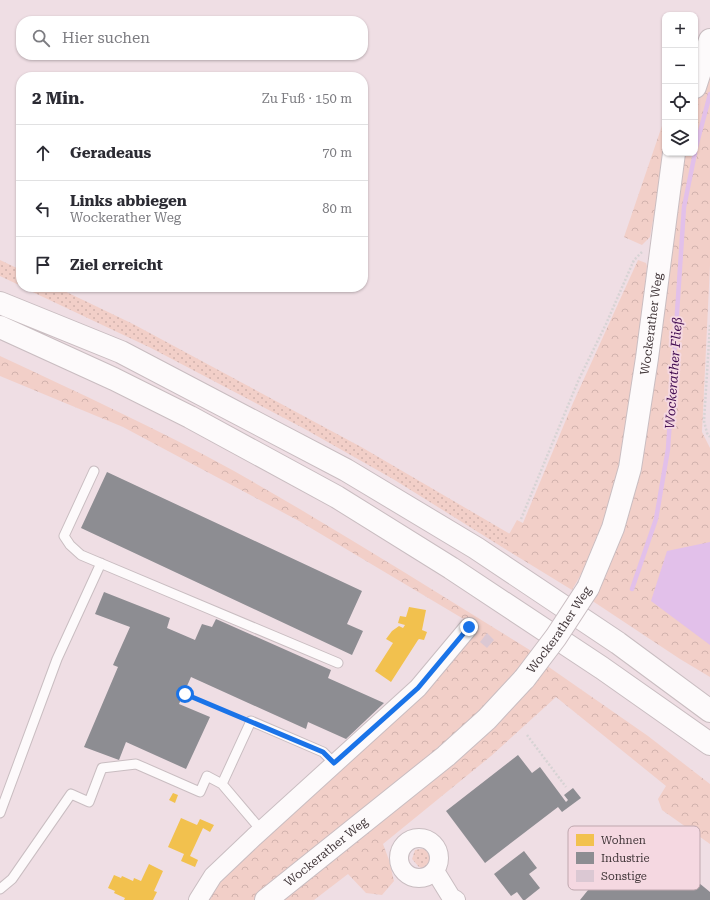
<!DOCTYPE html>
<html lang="de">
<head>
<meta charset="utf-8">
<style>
	body { margin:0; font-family:"Roboto Serif",serif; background:#f2f2f3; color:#2b2b33 }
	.controls { position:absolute; right:12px; top:12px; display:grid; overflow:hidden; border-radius:8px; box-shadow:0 1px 3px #0004 }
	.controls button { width:36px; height:36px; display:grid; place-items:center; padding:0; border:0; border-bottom:1px solid #e1e1e2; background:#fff; color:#2b2b33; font:20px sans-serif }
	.stop { position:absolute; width:12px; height:12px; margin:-9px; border:3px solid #1a73e8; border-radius:50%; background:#fff }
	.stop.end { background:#1a73e8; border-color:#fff; box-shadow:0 1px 4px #0008 }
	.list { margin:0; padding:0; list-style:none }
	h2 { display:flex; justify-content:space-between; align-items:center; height:52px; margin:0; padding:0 16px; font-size:17px }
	h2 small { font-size:13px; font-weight:400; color:#7c7c81 }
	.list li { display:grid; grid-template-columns:26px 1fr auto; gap:12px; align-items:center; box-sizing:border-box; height:56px; padding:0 16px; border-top:1px solid #e1e1e2 }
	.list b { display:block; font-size:15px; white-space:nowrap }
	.list p { margin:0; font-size:13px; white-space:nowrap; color:#7c7c81 }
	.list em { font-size:13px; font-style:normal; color:#7c7c81 }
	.icon { flex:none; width:22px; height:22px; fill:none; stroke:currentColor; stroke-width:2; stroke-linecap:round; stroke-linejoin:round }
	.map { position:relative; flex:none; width:710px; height:900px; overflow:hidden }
	.search { position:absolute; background:#fff; box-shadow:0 1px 3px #0004; left:16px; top:16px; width:352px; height:44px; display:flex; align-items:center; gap:10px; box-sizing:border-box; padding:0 14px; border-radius:16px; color:#7c7c81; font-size:15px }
	.panel { position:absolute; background:#fff; box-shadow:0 1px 3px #0004; left:16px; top:72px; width:352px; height:220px; border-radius:16px }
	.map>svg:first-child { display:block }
	.grass { fill:url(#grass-dots) }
	.forest { fill:url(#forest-crowns) }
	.water { fill:#e2c0ea }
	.homes { fill:#f2c14e }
	.industry { fill:#8d8d92 }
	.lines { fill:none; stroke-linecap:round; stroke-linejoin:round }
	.stream { stroke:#e2c0ea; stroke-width:4.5 }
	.building { fill:#dbc8d3 }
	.service-casing { stroke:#c9bdc1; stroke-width:11 }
	.minor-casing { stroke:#c9bdc1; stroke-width:20 }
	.tertiary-casing { stroke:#c9bdc1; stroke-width:24 }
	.motorway-casing { stroke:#c9bdc1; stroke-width:24 }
	.path { stroke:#d7d3d4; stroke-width:2.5; stroke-dasharray:2 2; stroke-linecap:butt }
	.service { stroke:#fdfafb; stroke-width:9 }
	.minor { stroke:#fdfafb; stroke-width:18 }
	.tertiary { stroke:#fdfafb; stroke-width:22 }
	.motorway { stroke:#fdfafb; stroke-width:22 }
	.tertiary-bridge-casing { stroke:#c9bdc1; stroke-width:24; stroke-linecap:butt }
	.tertiary-bridge { stroke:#fdfafb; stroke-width:22 }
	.route { stroke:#1a73e8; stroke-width:5 }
	.labels { text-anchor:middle; stroke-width:4; stroke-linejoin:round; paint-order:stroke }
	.street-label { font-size:12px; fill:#403538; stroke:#f5d8e1 }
	.water-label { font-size:13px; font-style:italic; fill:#400a50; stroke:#f5d8e1 }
	.key { fill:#f5d8e1; stroke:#bfa7ae; stroke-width:1 }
	.key-label { font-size:11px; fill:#403538 }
</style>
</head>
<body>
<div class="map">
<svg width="710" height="900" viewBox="0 0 710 900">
	<defs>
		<pattern id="grass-dots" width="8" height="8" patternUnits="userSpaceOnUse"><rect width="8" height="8" fill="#f2cfc8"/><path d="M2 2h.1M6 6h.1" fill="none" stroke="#d1b2ad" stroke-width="1.8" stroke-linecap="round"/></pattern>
		<pattern id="forest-crowns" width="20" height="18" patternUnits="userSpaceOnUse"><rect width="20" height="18" fill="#f2cfc8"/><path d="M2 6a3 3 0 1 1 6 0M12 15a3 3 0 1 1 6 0" fill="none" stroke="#d1b2ad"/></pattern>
	</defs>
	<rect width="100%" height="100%" fill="#efdee4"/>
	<path class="grass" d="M0,260L21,270V286L0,276Z
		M22,287H56L133,324L363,448L510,534L502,547L393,479L303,428L151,348Z
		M420,849H425L428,853L432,866L427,870L419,867L412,859L415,850Z"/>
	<path class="forest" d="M710,62V265L702,432L710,448V677L680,659L591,600L607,567L683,153H695V104Z
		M665,117V153L650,237L642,245L624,237Z
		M638,260L646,263L647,266L630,423L616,493L588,562L572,590L502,547L517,520L523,523L573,403Z
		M0,356C79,393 158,429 234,471C335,528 434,591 533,652L515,675L453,742L322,842L254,900H205L213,887L477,627L299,521L123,427L0,376Z
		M543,663L648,736L710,784V844L662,810L658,799L666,786L556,697L491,756L383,844L389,860L394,881L382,895L366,893L348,874L314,900H274Z"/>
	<path class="water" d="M710,542V645L651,601L667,551Z"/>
	<path class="homes" d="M409,607L426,610L422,630L427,632L424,640L419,639L418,640L391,682L375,671L393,643L386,639L392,631L399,626L403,628L405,625L398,623L400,616L406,617Z
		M173,793L178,795L175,803L169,800Z
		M181,818L197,825L200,819L214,825L210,832L203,828L190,856L198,860L195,867L181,861L184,854L168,847Z
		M149,864L163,871L154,891L157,892L153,900H124L125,898L114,893L115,891L108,888L114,875L121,878L122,876L133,881L134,878L141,881Z"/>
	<path class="industry" d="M107,472L362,591L347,624L363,631L352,655L81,528Z
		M104,592L170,618L167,628L195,640L202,624L212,627L216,619L331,670L328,678L384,703L346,739L308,722L306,729L191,677L179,704L210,717L186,769L126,742L119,760L84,747L118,667L113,665L130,627L95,614Z
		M518,755L532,773L540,767L566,802L568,800L564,795L573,788L581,798L562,812L558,807L485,863L446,811Z
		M659,850L710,892V900H580L609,864L632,883Z
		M524,851L537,868L529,874L540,888L525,900H523L517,892L511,896L494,874Z"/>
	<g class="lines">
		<path class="stream" d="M695,151L710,94
			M632,589L656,519L668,449L684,207L695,153"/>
	</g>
	<path class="building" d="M487,633L494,640L487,648L480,642Z"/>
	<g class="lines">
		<g class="service-casing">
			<path id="service" d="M94,471L64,536L70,545L81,555L338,663
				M0,813L57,659L101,563
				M261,830L222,784L251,721L323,752L334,763
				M0,889L12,879L71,794L89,802L102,768L136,764L200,792L207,776L222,784"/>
		</g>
		<g class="minor-casing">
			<path id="minor" d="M399 858a20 20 0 1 1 40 0a20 20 0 1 1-40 0Z
				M435,871L451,897L456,900
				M198,900L213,876L254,837L418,688L469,627"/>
		</g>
		<g class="tertiary-casing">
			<g id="tertiary">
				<path d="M695,87L710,40"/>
				<path id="s1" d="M588,588L613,528L630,468L647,358L674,153"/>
				<path id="s2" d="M266,900L446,756L487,719L525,678"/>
			</g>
		</g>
		<g class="motorway-casing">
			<path id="motorway" d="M0,303L121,352L346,470L476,548L618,643L710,711
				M0,327L114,379L190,417L337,497L451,568L602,668L710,744"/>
		</g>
		<path class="path" d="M710,325L704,421L707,433L710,437
			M521,519L579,379L606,324L634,260L642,252
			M185,694L240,717
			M527,735L566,787"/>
		<use href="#service" class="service"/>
		<use href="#minor" class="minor"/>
		<use href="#tertiary" class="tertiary"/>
		<use href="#motorway" class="motorway"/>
		<g class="tertiary-bridge-casing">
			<g id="tertiary-bridge">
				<path id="s3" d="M525,678L556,637L588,588"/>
			</g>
		</g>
		<use href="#tertiary-bridge" class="tertiary-bridge"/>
	</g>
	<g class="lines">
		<path class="route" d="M185,694L323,752L334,763L418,688L469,627"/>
	</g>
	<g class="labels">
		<g class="street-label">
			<text dy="4" stroke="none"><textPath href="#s1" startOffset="273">Wockerather Weg</textPath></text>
			<text dy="4" stroke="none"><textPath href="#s3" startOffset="59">Wockerather Weg</textPath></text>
			<text dy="4" stroke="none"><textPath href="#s2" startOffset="77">Wockerather Weg</textPath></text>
		</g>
		<g class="water-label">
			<text transform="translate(673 373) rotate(-86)" y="5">Wockerather Fließ</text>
		</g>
	</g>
	<rect x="568" y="826" width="132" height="64" rx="6" class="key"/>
	<rect x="576" y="834" width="18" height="12" fill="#f2c14e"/>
	<rect x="576" y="852" width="18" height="12" fill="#8d8d92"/>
	<rect x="576" y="870" width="18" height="12" fill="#dbc8d3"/>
	<g class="key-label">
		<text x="601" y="844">Wohnen</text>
		<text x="601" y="862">Industrie</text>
		<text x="601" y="880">Sonstige</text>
	</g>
</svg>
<div class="controls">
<button>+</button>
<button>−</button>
<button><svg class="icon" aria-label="locate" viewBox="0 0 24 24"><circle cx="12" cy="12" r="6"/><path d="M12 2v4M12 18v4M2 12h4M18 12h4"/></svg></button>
<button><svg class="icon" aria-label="layers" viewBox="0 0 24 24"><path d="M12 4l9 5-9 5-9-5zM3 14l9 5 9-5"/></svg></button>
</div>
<div class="stop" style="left:185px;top:694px"></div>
<div class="stop end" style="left:469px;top:627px"></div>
<div class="search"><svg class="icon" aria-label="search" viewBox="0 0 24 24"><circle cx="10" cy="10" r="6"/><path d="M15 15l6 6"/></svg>Hier suchen</div>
<section class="panel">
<h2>2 Min.<small>Zu Fuß · 150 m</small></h2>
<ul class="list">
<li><svg class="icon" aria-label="ahead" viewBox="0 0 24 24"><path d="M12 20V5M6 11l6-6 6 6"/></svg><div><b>Geradeaus</b></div><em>70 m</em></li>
<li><svg class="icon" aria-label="left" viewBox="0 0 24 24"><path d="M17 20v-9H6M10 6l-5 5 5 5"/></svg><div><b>Links abbiegen</b><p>Wockerather Weg</p></div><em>80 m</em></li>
<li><svg class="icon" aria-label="arrive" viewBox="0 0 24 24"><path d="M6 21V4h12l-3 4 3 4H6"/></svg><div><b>Ziel erreicht</b></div></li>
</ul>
</section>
</div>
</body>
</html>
